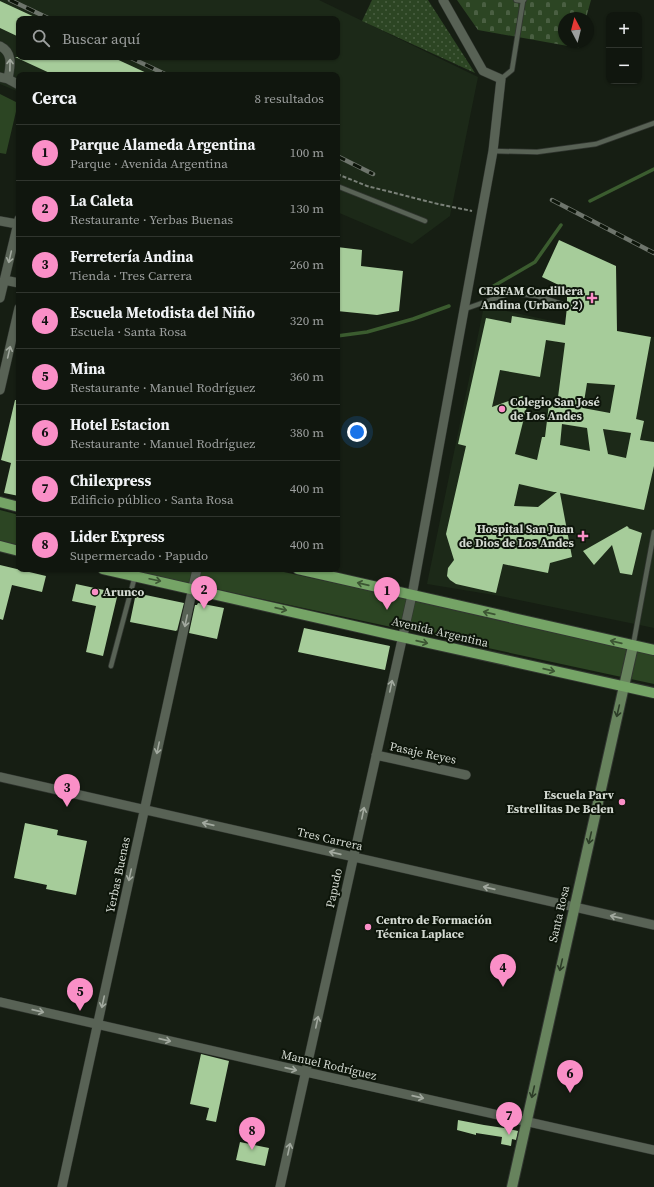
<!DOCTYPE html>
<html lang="es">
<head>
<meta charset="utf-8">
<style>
	body { margin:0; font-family:"Source Serif 4",serif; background:#1e231c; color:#f1f3f6 }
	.controls { position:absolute; right:12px; top:12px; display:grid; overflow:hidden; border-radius:8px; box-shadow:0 1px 3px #0004 }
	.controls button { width:36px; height:36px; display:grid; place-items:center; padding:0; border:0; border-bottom:1px solid #30352e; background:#10160e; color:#f1f3f6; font:20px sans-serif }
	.compass { position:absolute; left:558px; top:12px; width:36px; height:36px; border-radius:50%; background:#10160e; box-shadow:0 1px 3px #0004; rotate:353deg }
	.you { position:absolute; left:357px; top:432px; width:14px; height:14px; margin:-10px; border:3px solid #fff; border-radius:50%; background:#1a73e8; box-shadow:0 0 0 6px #1a73e833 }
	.badge { display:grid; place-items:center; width:26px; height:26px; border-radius:50%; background:#fa8fc7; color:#111; font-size:13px; font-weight:700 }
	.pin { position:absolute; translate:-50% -33px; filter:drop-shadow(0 1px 2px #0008) }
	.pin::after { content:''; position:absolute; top:21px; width:14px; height:12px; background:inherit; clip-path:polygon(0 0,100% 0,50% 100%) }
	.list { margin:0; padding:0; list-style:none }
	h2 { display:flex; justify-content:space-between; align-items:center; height:52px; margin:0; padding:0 16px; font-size:17px }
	h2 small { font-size:13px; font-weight:400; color:#9c9f9e }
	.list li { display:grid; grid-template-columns:26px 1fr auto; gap:12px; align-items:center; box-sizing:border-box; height:56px; padding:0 16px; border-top:1px solid #30352e }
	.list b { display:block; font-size:15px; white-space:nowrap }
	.list p { margin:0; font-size:13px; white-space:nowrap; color:#9c9f9e }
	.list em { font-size:13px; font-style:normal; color:#9c9f9e }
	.icon { flex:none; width:22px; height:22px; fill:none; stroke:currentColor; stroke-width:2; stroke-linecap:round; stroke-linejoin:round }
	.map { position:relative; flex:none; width:654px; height:1187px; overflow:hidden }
	.search { position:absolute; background:#10160e; box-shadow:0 1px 3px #0004; left:16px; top:16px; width:324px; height:44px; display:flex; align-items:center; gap:10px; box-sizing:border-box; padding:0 14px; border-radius:8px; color:#9c9f9e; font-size:15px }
	.panel { position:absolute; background:#10160e; box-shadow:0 1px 3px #0004; left:16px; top:72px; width:324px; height:500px; border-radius:8px }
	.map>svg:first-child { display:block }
	.built { fill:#1c2918; fill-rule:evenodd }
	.grass { fill:url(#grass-dots) }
	.cemetery { fill:url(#cemetery-stones) }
	.park { fill:#2c4523 }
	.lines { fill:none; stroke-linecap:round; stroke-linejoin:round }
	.stream { stroke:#3b5c2f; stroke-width:3.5 }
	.building { fill:#a6cc9a; fill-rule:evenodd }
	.service-casing { stroke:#313630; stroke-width:6 }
	.minor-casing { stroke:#313630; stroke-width:10 }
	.secondary-casing { stroke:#313630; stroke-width:12 }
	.primary-casing { stroke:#313630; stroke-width:12 }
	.path { stroke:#7a8178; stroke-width:2; stroke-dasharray:4 2; stroke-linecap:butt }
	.service { stroke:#586255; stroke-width:4.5 }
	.minor { stroke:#586255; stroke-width:9 }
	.secondary { stroke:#67835d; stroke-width:10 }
	.primary { stroke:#75a466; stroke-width:10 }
	.rail-casing { stroke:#6e756c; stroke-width:4.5 }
	.rail { stroke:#0d150a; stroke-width:3; stroke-dasharray:9; stroke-linecap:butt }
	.oneway { stroke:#a2a99f }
	.oneway2 { stroke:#3c5533 }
	.oneway3 { stroke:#2c3c27 }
	.poi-dot { fill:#fa8fc7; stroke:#0d150a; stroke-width:1.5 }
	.labels { text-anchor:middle; stroke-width:4; stroke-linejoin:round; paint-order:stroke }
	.poi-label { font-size:12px; font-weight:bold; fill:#d3d9d1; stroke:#0d150a; text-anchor:end }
	.street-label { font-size:12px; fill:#d3d9d1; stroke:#0d150a }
</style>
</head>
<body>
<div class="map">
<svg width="654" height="1187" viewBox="0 0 654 1187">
	<defs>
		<pattern id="grass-dots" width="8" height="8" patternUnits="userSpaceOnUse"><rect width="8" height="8" fill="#2c4523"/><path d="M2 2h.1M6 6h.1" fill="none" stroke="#4a5f42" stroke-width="1.8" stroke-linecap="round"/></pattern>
		<pattern id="cemetery-stones" width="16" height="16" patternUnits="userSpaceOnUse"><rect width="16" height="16" fill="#2c4523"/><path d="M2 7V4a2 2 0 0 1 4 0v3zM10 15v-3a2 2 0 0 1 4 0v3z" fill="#4a5f42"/></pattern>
	</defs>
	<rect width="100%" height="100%" fill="#161e13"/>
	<path class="built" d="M0,0H319L478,77L450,216L412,244L337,212V75H19V92L0,84ZM19,19H337V57H19Z
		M484,306L561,323L556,342L612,349L617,331L654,337V628L500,596L427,584Z"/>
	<path class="grass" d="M372,0H428L475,73L362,21Z"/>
	<path class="cemetery" d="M457,0H591L586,18H564V42H580L579,48L478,30Z"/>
	<path class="park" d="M0,94L18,103L6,154L0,153Z
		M0,510L19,515V547L0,542Z
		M123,569H270L654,652V684Z"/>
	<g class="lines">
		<path class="stream" d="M590,201L654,169
			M480,294L535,262L561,225
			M337,336L367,332L413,319L449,306"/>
	</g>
	<path class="building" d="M0,1L39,19H19V37L0,28Z
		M15,57H112L151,75H54Z
		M559,240L616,266L617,331L651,337L636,419L644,421L640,440L654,442V466L644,510L560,493L572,557L550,563L548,573L503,564L496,593L456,584L450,580L447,576L448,568L454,560L446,534L466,446L458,444L486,318L511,323L512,316L565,325L567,307V289L542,277ZM546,340L565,343L557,405L549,404L545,437H542L537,460L515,454L529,398L522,396L492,407L500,370L540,377ZM587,383L615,385L610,413L583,408ZM562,424L587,428L590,451L560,445ZM603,429L631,433L626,458L608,454ZM519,484L554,492H557L538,507L514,506Z
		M337,247L362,250L361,266L403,271L399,311L377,315L337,311Z
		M15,400H19V496L4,493L11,463L1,460Z
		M627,526L629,528H628L642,533L632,575L620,573L612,545L594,565L583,551Z
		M0,565L46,576L42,592L12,585L3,620L0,619Z
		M76,584L118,593L103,656L86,652L96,606L72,601Z
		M136,593L184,603L177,631L176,630V631L130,622Z
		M198,603L224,608L217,639L189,633L195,605H197Z
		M304,628L390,646L385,670L298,652Z
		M25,823L58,830L57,835L87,841L76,895L46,889L47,885L14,878Z
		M201,1054L229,1061L216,1122L206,1120L209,1108L190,1104Z
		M458,1120L484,1125L504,1128L505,1124L509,1129L518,1131L516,1140L512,1139L511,1146L501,1144L502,1137L476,1133V1135L457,1130Z
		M240,1142L269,1148L265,1166L236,1160Z"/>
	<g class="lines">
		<g class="service-casing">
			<path id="service" d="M516,0L523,1L524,0
				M501,79L512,70L523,1
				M493,151L537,152L596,144L654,123
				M337,186L425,221
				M465,309L510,293L537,296L562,304
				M633,646L654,532
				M111,666L135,576"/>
		</g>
		<g class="minor-casing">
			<path id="minor" d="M0,46C14,53 10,67 8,79L0,77
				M8,79L19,85
				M0,221L17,224
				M4,280L19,283
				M0,298L19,219
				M0,390L19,308
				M376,755L466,775
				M0,777L654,925
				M0,1002L306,1072L654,1150
				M62,1187L197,569
				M280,1187L412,595L493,151L501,79L483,71L443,0"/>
		</g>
		<g class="secondary-casing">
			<path id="secondary" d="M512,1187L633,646"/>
		</g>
		<g class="primary-casing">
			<path id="primary" d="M0,502L19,507
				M0,546L19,551
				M103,569L402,637L654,693
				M298,569L654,650"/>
		</g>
		<path class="path" d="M337,174L367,186L438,204L472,211"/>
		<use href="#service" class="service"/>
		<use href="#minor" class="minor"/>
		<use href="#secondary" class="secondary"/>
		<use href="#primary" class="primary"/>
		<g class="rail-casing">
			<path id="rail" d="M10,0L50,19
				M129,57L167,75
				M337,156L373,174
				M552,200L654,253"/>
		</g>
		<use href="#rail" class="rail"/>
	</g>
	<defs><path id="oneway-shaft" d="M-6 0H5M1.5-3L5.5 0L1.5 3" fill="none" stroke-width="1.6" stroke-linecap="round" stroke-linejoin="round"/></defs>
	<g class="oneway">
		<use href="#oneway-shaft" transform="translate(10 65) rotate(-89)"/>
		<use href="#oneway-shaft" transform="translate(10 257) rotate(103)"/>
		<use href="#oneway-shaft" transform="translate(9 352) rotate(-77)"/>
		<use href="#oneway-shaft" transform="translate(186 621) rotate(102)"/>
		<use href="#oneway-shaft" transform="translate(391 686) rotate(-78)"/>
		<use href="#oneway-shaft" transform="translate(158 748) rotate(102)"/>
		<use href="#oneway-shaft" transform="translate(363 813) rotate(-78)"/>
		<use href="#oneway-shaft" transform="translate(208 824) rotate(-167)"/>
		<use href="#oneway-shaft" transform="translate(335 853) rotate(-167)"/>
		<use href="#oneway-shaft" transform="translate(130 875) rotate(102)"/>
		<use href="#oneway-shaft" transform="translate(489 888) rotate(-167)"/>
		<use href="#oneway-shaft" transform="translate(616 917) rotate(-167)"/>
		<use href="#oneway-shaft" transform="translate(103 1002) rotate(102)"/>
		<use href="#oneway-shaft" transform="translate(38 1011) rotate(13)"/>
		<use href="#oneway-shaft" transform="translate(317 1022) rotate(-78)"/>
		<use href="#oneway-shaft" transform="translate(165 1040) rotate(13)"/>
		<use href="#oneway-shaft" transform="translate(291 1069) rotate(13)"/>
		<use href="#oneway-shaft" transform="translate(418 1097) rotate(13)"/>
		<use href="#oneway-shaft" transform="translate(289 1149) rotate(-78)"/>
	</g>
	<g class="oneway2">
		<use href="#oneway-shaft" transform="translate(155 580) rotate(12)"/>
		<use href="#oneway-shaft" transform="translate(363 584) rotate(-167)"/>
		<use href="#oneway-shaft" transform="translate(281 609) rotate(13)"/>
		<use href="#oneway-shaft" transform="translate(489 613) rotate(-167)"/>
		<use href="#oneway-shaft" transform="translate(422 642) rotate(13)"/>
		<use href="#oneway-shaft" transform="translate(616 642) rotate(-167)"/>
		<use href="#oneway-shaft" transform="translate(549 670) rotate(13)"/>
	</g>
	<g class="oneway3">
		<use href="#oneway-shaft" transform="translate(618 711) rotate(103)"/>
		<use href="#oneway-shaft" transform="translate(590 838) rotate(103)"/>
		<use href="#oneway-shaft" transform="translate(561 965) rotate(103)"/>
		<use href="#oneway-shaft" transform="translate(533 1092) rotate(103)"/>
	</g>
	<g class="poi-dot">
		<path d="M590 292h4v4h4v4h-4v4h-4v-4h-4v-4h4z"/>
		<circle cx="502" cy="409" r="4"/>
		<path d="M581 530h4v4h4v4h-4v4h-4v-4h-4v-4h4z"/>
		<circle cx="95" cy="592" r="4"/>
		<circle cx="622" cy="802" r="4"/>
		<circle cx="368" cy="927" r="4"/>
	</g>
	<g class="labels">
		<g class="poi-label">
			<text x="583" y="295">CESFAM Cordillera<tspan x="583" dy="14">Andina (Urbano 2)</tspan></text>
			<text x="510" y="406" text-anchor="start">Colegio San José<tspan x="510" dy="14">de Los Andes</tspan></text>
			<text x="574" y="533">Hospital San Juan<tspan x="574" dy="14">de Dios de Los Andes</tspan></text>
			<text x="103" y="596" text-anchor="start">Arunco</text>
			<text x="614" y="799">Escuela Parv<tspan x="614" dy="14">Estrellitas De Belen</tspan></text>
			<text x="376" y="924" text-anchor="start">Centro de Formación<tspan x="376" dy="14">Técnica Laplace</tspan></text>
		</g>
		<g class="street-label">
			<text transform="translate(440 632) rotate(13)" y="4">Avenida Argentina</text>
			<text transform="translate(423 753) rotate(12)" y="4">Pasaje Reyes</text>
			<text transform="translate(330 839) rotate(13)" y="4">Tres Carrera</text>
			<text transform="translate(118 875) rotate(-78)" y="4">Yerbas Buenas</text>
			<text transform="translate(334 888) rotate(-78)" y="4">Papudo</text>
			<text transform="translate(559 914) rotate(-77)" y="4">Santa Rosa</text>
			<text transform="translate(329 1065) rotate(13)" y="4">Manuel Rodríguez</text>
		</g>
	</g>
</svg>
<div class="controls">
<button>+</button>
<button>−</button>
</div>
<svg class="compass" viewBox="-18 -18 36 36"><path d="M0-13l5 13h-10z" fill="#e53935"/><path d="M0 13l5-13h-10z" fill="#9c9f9e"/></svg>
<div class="you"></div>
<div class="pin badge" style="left:387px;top:610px">1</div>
<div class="pin badge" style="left:204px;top:609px">2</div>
<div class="pin badge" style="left:67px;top:807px">3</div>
<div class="pin badge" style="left:503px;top:987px">4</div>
<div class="pin badge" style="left:80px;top:1011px">5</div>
<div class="pin badge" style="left:570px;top:1093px">6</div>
<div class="pin badge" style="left:509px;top:1135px">7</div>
<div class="pin badge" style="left:252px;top:1150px">8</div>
<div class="search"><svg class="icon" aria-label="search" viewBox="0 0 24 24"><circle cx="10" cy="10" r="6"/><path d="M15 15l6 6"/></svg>Buscar aquí</div>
<section class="panel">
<h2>Cerca<small>8 resultados</small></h2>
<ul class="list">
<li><span class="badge">1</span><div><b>Parque Alameda Argentina</b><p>Parque · Avenida Argentina</p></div><em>100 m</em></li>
<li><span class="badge">2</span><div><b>La Caleta</b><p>Restaurante · Yerbas Buenas</p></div><em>130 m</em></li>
<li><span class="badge">3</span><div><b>Ferretería Andina</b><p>Tienda · Tres Carrera</p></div><em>260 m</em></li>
<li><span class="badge">4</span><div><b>Escuela Metodista del Niño</b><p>Escuela · Santa Rosa</p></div><em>320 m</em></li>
<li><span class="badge">5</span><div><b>Mina</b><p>Restaurante · Manuel Rodríguez</p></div><em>360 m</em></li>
<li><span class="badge">6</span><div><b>Hotel Estacion</b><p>Restaurante · Manuel Rodríguez</p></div><em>380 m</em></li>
<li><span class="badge">7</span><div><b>Chilexpress</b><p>Edificio público · Santa Rosa</p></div><em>400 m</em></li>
<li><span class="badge">8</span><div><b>Lider Express</b><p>Supermercado · Papudo</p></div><em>400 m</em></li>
</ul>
</section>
</div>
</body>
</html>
